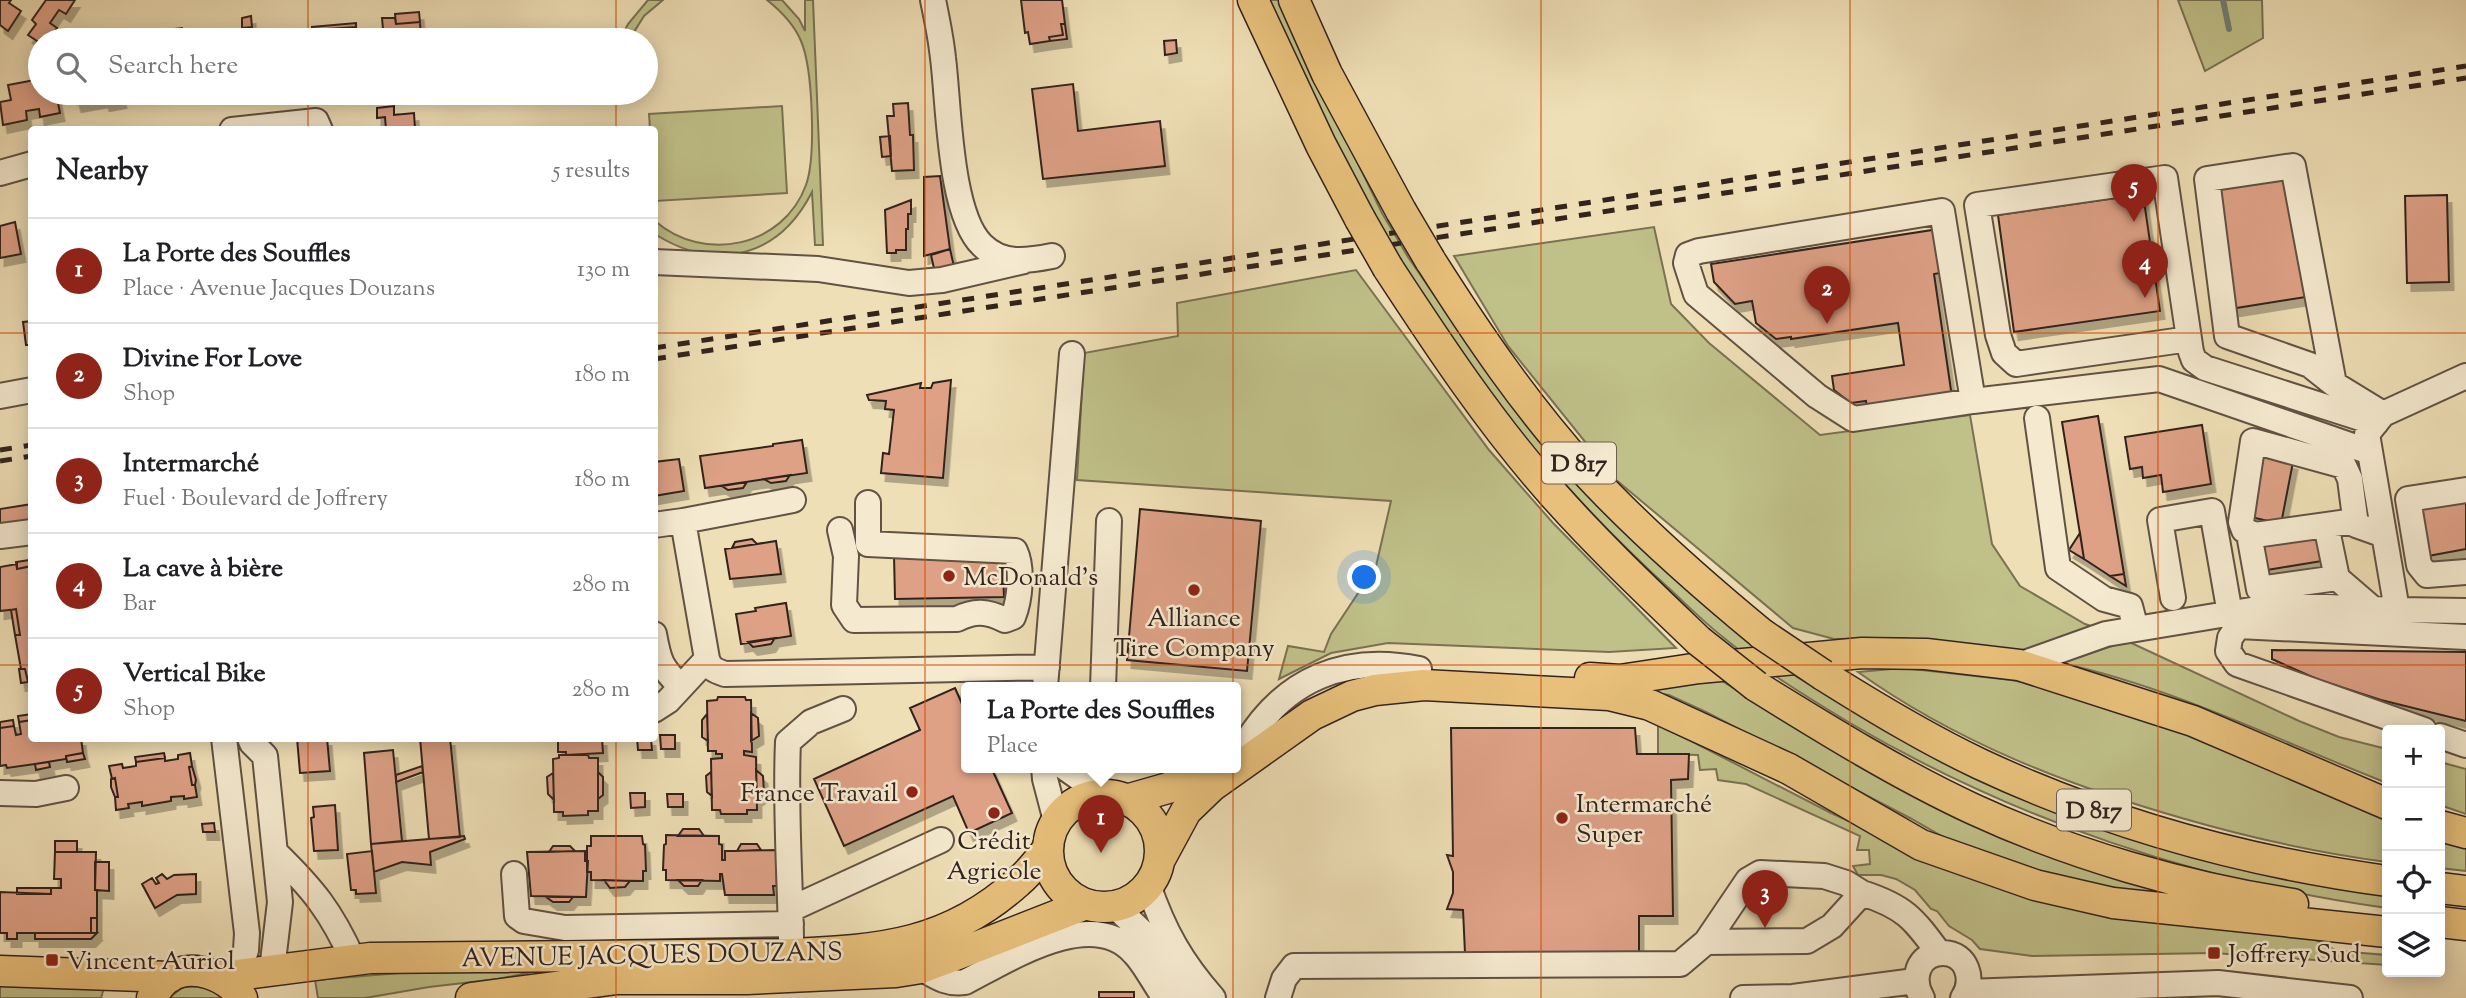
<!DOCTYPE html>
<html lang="en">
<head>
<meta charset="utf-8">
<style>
	body { margin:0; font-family:"Sorts Mill Goudy",serif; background:#f6f6f6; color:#202124 }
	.controls { position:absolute; right:21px; bottom:21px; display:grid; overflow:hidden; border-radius:7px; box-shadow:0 4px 18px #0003 }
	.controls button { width:63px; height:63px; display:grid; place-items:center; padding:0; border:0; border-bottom:2px solid #e0e0e0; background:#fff; color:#202124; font:35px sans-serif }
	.you { position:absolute; left:1365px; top:578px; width:24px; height:24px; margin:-18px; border:5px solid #fff; border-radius:50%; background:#1a73e8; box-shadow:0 0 0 10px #1a73e833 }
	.badge { display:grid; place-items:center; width:46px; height:46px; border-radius:50%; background:#8f2418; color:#fff; font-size:23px; font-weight:700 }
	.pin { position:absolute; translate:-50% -58px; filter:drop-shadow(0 2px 4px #0008) }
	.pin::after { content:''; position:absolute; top:37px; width:24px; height:21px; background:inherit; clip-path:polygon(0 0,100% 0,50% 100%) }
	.popup { position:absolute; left:961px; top:682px; width:280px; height:91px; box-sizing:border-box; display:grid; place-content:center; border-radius:7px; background:#fff; filter:drop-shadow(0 2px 5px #0005); font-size:23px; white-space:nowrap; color:#757577 }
	.popup b { font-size:26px; color:#202124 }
	.popup::after { content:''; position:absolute; left:50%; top:100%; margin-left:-14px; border:14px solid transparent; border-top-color:#fff }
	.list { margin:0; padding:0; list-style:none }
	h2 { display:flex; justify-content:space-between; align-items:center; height:91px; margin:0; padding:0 28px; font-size:30px }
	h2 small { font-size:23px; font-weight:400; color:#757577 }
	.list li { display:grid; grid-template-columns:46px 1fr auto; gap:21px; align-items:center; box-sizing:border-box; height:105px; padding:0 28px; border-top:2px solid #e0e0e0 }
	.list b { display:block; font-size:26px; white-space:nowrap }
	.list p { margin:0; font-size:23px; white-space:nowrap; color:#757577 }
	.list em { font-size:23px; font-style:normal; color:#757577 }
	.icon { flex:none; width:38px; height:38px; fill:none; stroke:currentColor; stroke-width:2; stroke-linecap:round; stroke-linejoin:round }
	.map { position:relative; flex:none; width:2466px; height:998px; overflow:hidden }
	.search { position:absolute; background:#fff; box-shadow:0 4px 18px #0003; left:28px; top:28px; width:630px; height:77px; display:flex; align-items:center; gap:18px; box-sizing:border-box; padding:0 24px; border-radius:38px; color:#757577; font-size:26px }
	.panel { position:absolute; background:#fff; box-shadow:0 4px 18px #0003; left:28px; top:126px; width:630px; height:616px; border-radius:7px }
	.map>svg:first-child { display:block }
	.green { fill:#c0c089; stroke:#797254; stroke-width:2 }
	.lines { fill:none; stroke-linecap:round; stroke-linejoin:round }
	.stream { stroke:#707f75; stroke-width:6 }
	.building { fill:#dea186; stroke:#32231e; stroke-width:2; filter:url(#shadow) }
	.minor-casing { stroke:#615244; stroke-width:28 }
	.major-casing { stroke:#32231e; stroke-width:33 }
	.minor { stroke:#f5ead0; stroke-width:24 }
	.major { stroke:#e8c07b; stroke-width:30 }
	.rail { stroke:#32231e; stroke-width:5; stroke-dasharray:12 12; stroke-linecap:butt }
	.major-bridge-casing { stroke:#32231e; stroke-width:33; stroke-linecap:butt }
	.major-bridge { stroke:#e8c07b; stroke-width:30 }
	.grid { fill:none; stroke:#d6540e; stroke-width:2; stroke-opacity:0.55 }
	.poi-dot { fill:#8f2418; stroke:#f5ead0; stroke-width:2.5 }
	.labels { text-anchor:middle; stroke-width:5; stroke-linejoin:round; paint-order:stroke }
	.shield { fill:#f5ead0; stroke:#6c5f53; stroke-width:2 }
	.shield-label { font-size:24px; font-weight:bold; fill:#32231e }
	.poi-label { font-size:26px; fill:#32231e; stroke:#f5ead0; text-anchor:start }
	.street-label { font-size:26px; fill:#32231e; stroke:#f5ead0 }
</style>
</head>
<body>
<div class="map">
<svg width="2466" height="998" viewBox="0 0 2466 998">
	<defs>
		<filter id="shadow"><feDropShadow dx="4.5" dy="8" stdDeviation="0" flood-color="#0004"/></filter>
	</defs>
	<rect width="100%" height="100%" fill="#efdfb6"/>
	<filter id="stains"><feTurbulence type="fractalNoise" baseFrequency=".00286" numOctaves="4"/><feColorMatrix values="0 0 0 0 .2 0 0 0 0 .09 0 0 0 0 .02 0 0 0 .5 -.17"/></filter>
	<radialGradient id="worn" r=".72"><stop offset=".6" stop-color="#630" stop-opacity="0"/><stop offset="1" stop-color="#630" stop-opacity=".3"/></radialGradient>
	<path class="green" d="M648,0H663L644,16L629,40H620L628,24Z
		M767,0H782L799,19L805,31V0H813L823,245H815L812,192C780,255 720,273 658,236L655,233V221C703,263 783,248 806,185C816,157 813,69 801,41C794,24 782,12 767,0Z
		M1267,0H1279L1382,213L1408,257L1475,354L1726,622L1797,677L1924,751L2387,895V908C2199,882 2015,820 1850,723C1807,697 1763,670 1724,638C1706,624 1690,608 1673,592C1579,507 1505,421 1435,316C1413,282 1387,249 1368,214C1331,144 1300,71 1267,0Z
		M2178,0H2262L2263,38L2205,71Z
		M782,106L787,193L655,201L654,130L650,129L649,114Z
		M1654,227L1671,304L1709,343L1820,435L1970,415L1992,544L2020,586L2085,624L2103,630L2027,652L1901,638L1834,639L1793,628L1615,479L1508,346L1454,256Z
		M1356,270L1489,450L1553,523L1676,648L1609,652L1388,643L1331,653L1279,679L1288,646L1324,652L1331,634L1376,566L1391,501L1077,480L1084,353L1178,336L1177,303Z
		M2127,641L2299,721L2339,737L2387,749V783C2279,741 2175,688 2061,663Z
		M1903,668L2011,680L2076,692L2142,715L2387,811V862C2319,853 2251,838 2185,819C2069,786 1956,742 1858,672Z
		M1714,676L1804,732L2194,896L2104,892L1966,850L1910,818L1706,712L1669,695L1641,691Z
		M1658,724L1831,813L1933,859L2312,938L2337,951L2387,955V965L2214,953L2032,956L1980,949L1972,940L1949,926L1937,911L1931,909L1915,890L1896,879L1881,875H1858L1853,866L1870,864L1869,850H1857L1860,836L1746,784L1718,780L1716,769L1700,770L1698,755L1658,754Z
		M2440,762L2466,769V814L2440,805Z
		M2440,833L2466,841V871L2440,868Z
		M542,970L498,979L429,987L365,998H318L315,980L424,971Z
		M0,976L106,981L101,998H0Z
		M198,986L214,990L224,998H169L183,987Z"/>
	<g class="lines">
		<path class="stream" d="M2223,0L2229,29"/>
	</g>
	<path class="building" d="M0,0H11L9,3L21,11L8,31L0,25Z
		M46,0H75L66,14L59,10L50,23L57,28L49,40H40V43L28,35L36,24L32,20Z
		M1021,0H1062L1065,24H1061L1063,35L1049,37L1050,41L1030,44L1028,32L1025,33Z
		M419,12L420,22L396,24L395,14Z
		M251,16L252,27L242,28V18Z
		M382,18H395L396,24L420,22L421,40H384Z
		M356,23V27L312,30V27Z
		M1061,24H1065L1067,39L1050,41L1049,37L1063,35Z
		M356,27L357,40H313L312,30Z
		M182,28L184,36L175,39L173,29Z
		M1176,40L1177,53L1165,55L1164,41Z
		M40,79V93H56L60,113L40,117L39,109L26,111L27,120L3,125L0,102L11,100L8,85Z
		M1073,84L1078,131L1160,121L1165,166L1043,179L1032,89Z
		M74,93H95L96,97L76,101Z
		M95,93H102L105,99L77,104L76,101L96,97Z
		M102,93H120L122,100L105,103Z
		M908,103L910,135H913L914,170L892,171L887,116H894L893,104Z
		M394,106V115L414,113L415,130H386L385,117L377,118V108Z
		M890,136L891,156L882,157L880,137Z
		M2288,175L2306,297L2230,309L2213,186Z
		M940,176L950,249L924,256V177Z
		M2143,194L2160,311L2014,332L1998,215Z
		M2447,195L2449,282L2407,283L2405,196Z
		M911,200V214H908V229H906V250H896V253H887L885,210Z
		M15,222L21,254L0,258V226Z
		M1939,229L1946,272L1934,274L1952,397L1867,410L1866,401L1851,403L1834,390L1832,376L1904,365L1898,323L1791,339V337L1776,339L1756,323L1752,301L1735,304L1714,282L1711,264Z
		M950,249L955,271L935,273L931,255Z
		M32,321V345H26L23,322Z
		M951,380L943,478L881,473L883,453L889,454L894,410L885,409L886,401L869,400L867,395L921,383L920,388H931L933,383Z
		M2098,416L2124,574L2110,576L2084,559L2062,422Z
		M2202,425L2211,484L2163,492L2161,475L2143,478L2142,467L2130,469L2125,437Z
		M802,440L807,473L705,488L700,456L773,446V444Z
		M2264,455L2293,462L2281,524L2251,517Z
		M679,459L684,491L654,496V462Z
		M790,475L786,481L771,483L764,479Z
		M747,482L743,488L728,490L722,486Z
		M2466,500V549L2428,556L2419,509Z
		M32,504V521L0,526V509Z
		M1140,509L1261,521L1247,671L1127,660Z
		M2317,530L2322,561L2261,571L2256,540Z
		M2080,533L2084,559L2069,550Z
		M752,539L757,544L732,548L735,542Z
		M776,541L781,574L730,579L725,549Z
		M1002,552L1004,597L895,599L894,555Z
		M30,560L31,566L17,569L16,562Z
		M17,564V569L32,566V682H28L25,669H21L15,635H20L16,609L0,611V567Z
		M2124,574L2126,586L2110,576Z
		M786,603L791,636L741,644L736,614L756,611L755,608Z
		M16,609L20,635H15L11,610Z
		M775,638L771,644L753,647L748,642Z
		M2272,650L2466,652V721L2381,700L2319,680L2272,659Z
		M19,669H25L28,682L21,683Z
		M955,688L966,713V767H991L1012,813L969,833L953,796L844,846L814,779L920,730L910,708Z
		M718,697H745L746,700H751L752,752L744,751V755L756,757L757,810H747V814H721L720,810H712L711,759L722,758V754H716V751H708L707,701L717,700Z
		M751,713L758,718L759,736L751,741Z
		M32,714V720L19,722L18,716Z
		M707,714L708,741L702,737V720Z
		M13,720L14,726L0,728V722Z
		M32,720V738H81L83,753L66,756V759L35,764L7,768L6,765L0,766V728L14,726L16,735L21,734L19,722Z
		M1451,728H1635L1637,754H1689L1688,779L1671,780L1673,916H1639V953H1465L1463,910L1447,909L1453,893V872L1447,855L1453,856Z
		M660,735H675V749H661Z
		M297,738H327L330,771L300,773Z
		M420,738H450L460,837L429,839Z
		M558,738H602L603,753L566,755V752H558Z
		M637,738H651L652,750H638Z
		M393,750L402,841L371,844L364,753Z
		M83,753L85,759L67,762L66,756Z
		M164,753L165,758L136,762L135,757Z
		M190,753L192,766L189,767L192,785H195L197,797L184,799V796L171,797V801L142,806V802L128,804L129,808L116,810L115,797H118L115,778L112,779L109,766L122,764L123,768L136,766V762L165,758V761L178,759V755Z
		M559,755H588L589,758H598V811H588V815L563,816V812H554L553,759L559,758Z
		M49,762L50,767L36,770L35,764Z
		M192,766L196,780L195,785H192L189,767Z
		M422,766L423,772L396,782V775Z
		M756,770L763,776L764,793L757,798Z
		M598,772L603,777V795L598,799Z
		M711,772L712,796L707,792L706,776Z
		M553,773L554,800L548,794L547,777Z
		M115,778L118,797H115L111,787V779Z
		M630,793H645V807L631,808Z
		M667,794H683V807H668Z
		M335,805L338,850L314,851L311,818L314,817L313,807Z
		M214,823L215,832H203L202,824Z
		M683,829H699L704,836H678Z
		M666,835L719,836V844L722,845V860H725V851L776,850L777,886H773L774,895H725L722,874H720V881L666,880V870H663L664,845L666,844Z
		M464,836L465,839L430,852L431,865L402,862L374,872L371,844Z
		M591,836H642L643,844L645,845L646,871H643V881L591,880V872H587V846H591Z
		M55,841H77V852H55Z
		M741,844H757L761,850L737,851Z
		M553,846H570L575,851L549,852Z
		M372,851L376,893L356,894V890H351L347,854Z
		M585,851V861H588L586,897L531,896L527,852Z
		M55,852H96L95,890H97V918H91V933H17V939H7V933H0V892L51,894V888H61V879H54Z
		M95,862H109V891L95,890Z
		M162,874L167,879L174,875L196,874V894L177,895L155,908L142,884L152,878L156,884L159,883L156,878Z
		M604,880L630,881L625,887L610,888Z
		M678,880H702L698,886H684Z
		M17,888H51V894H17Z
		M546,897H573L569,902H553Z
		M91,918H97V933H91Z
		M35,933H97L91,939H35Z
		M1099,992H1134V998H1099Z"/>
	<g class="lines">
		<g class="minor-casing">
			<path id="minor" d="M933,0C937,19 941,39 943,58C949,104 949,213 982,245C1002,265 1027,261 1052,256
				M232,130L316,121L320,130
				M0,173L32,164
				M654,262L818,269L909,283L942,280L1024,261
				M2189,339L2016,364L2004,353L1998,335L1977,205L2165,178L2191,352L2194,360L2205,368L2376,423
				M2466,376L2383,414L2367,434L2397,610L2466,611
				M2334,384L2293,166L2207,179L2227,336L2310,365L2334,384L2383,414
				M0,396L32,390
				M1973,401L1942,211L1699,251L1688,255L1686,263L1696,294L1817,396L1853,419L1973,401L2159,379L2370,452
				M2037,418L2058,568L2104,599L2130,606L2136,629
				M2466,490L2408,499L2419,565L2427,575L2466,572
				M683,521L793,500
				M2355,521L2255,535L2244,530L2241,522L2253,441L2344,466L2350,479L2356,525L2384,535
				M654,525L683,521L707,659C710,669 716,671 725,674L1047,667
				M2326,525L2337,578L2373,609
				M840,530L846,556L844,605L854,620L957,619C975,610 987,611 1005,620L1013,617C1020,600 1023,568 1015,551L868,544V503
				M2249,534L2259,589L2337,578
				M0,536L32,532
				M2173,598L2160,520L2212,511L2230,614
				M654,634C659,662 661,667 681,687
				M2019,665L2106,634L2281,605L2397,610
				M1045,687L1072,354
				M1103,687L1109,521
				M654,710L668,701L707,659
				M2424,730L2237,664L2228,651L2230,638L2238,626L2466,637
				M2440,736L2466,745
				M224,738L247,933L246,950L238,975
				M250,738L252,743L265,756L280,902L272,970
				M1246,743C1285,679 1345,654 1419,669
				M1044,767L1045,779L1056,821
				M1064,767L1102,794
				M0,793L36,794L66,788
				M275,852C313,889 331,911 353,960
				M514,874L517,916L524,921L565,928L791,924
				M1148,885C1164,931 1181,962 1213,998
				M1115,906L1145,935L1163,957L1189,998
				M791,909L941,840
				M791,938C790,873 785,808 788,742L811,722L843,709
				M1706,942L1748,880L1760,873L1824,876L1846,883L1862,893
				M921,968C935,976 947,985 965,982C1008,960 1092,905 1134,953C1145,964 1155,985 1165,998
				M1967,992L2218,983L2350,998
				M1278,998L1284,979L1294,966L1680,964L1706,942L1807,941L1832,926L1862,893C1905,907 1913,918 1939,953
				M1743,998L1793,997L1915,981
				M1922,998C1911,980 1917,953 1943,953C1967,953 1975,980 1963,998"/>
		</g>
		<g class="major-casing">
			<path id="major" d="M1253,0L1321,145L1360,219
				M1294,0L1327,74L1401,211
				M1430,260C1477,334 1526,406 1585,471C1640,530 1700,583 1762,634
				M1388,268C1439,346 1490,423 1552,493C1598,545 1649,593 1699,641
				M1823,675C1874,707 1925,738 1980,764C2108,824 2248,862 2387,881
				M1590,678L1620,680L1699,668L1862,653L1926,654L2019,665L2193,721L2387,804
				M1756,686C1827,730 1898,774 1973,809C2070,854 2187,888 2293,904
				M1048 851a56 56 0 1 1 112 0a56 56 0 1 1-112 0Z
				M1126,800L1168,788L1212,767
				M2440,826L2466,833
				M1159,861L1186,811L1212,786L1312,715L1352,696L1375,690L1424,685L1609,695L1650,705L1789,769L1921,845L2035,885L2113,903L2387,932
				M2440,888L2466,891
				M2440,922L2466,925
				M0,971L170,977
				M230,984L238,975L370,958L792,954C881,950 948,945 1018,882C1029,873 1038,861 1047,850
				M152,998C156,990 161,982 169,977C193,962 228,976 242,998
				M471,998L617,979H747L896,972L921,968L948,958L1086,904"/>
		</g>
		<use href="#minor" class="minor"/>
		<use href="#major" class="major"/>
		<path class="rail" d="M654,348L2466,66
			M654,359L2466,78
			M0,450L32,445
			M0,461L32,456"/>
		<g class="major-bridge-casing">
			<path id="major-bridge" d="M1401,211L1430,260
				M1360,219L1388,268
				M1762,634L1823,675
				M1699,641L1756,686"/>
		</g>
		<use href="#major-bridge" class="major-bridge"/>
	</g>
	<path class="grid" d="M308,0V40M616,0V40M925,0V998M1233,0V998M1541,0V998M1850,0V998M2158,0V998M308,93V130M616,93V130M0,333H32M654,333H2466M0,665H32M654,665H2466M308,738V998M616,738V998"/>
	<g class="poi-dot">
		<circle cx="949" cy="576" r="7"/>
		<circle cx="1194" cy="590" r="7"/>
		<circle cx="912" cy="792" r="7"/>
		<circle cx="994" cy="813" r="7"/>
		<circle cx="1562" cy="818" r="7"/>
		<rect x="2207" y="946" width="14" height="14" rx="3.5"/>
		<rect x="45" y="953" width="14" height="14" rx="3.5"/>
	</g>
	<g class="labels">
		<g class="shield">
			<rect x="1542" y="442.5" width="74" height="41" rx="5"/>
			<rect x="2057" y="789.5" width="74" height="41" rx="5"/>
		</g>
		<g class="shield-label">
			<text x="1579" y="471">D 817</text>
			<text x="2094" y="818">D 817</text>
		</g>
		<g class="poi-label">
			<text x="963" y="585">McDonald's</text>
			<text x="1194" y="626" text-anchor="middle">Alliance<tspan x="1194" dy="30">Tire Company</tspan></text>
			<text x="898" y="801" text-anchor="end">France Travail</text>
			<text x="1576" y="812">Intermarché<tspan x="1576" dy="30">Super</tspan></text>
			<text x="994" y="849" text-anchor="middle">Crédit<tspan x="994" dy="30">Agricole</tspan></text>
			<text x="2228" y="962">Joffrery Sud</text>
			<text x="66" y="969">Vincent Auriol</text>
		</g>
		<g class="street-label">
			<text transform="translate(652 954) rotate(-1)" y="9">AVENUE JACQUES DOUZANS</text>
		</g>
	</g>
	<rect width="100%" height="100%" filter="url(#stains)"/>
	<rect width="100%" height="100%" fill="url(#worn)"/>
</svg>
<div class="controls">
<button>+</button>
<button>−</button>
<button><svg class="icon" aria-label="locate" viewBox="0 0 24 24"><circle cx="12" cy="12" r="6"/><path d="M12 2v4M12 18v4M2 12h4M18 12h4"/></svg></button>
<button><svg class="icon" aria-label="layers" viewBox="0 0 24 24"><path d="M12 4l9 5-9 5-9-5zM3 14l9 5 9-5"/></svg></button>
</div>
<div class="you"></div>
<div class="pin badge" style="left:1101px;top:853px">1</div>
<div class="popup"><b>La Porte des Souffles</b>Place</div>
<div class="pin badge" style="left:1827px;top:324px">2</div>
<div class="pin badge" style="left:1765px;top:928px">3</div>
<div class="pin badge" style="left:2145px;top:298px">4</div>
<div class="pin badge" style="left:2134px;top:222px">5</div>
<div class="search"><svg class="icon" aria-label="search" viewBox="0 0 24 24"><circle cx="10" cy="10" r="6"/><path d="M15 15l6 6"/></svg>Search here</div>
<section class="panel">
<h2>Nearby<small>5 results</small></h2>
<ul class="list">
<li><span class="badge">1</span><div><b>La Porte des Souffles</b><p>Place · Avenue Jacques Douzans</p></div><em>130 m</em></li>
<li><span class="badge">2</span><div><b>Divine For Love</b><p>Shop</p></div><em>180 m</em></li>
<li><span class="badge">3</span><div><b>Intermarché</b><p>Fuel · Boulevard de Joffrery</p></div><em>180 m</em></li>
<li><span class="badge">4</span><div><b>La cave à bière</b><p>Bar</p></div><em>280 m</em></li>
<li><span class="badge">5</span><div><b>Vertical Bike</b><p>Shop</p></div><em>280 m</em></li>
</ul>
</section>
</div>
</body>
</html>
